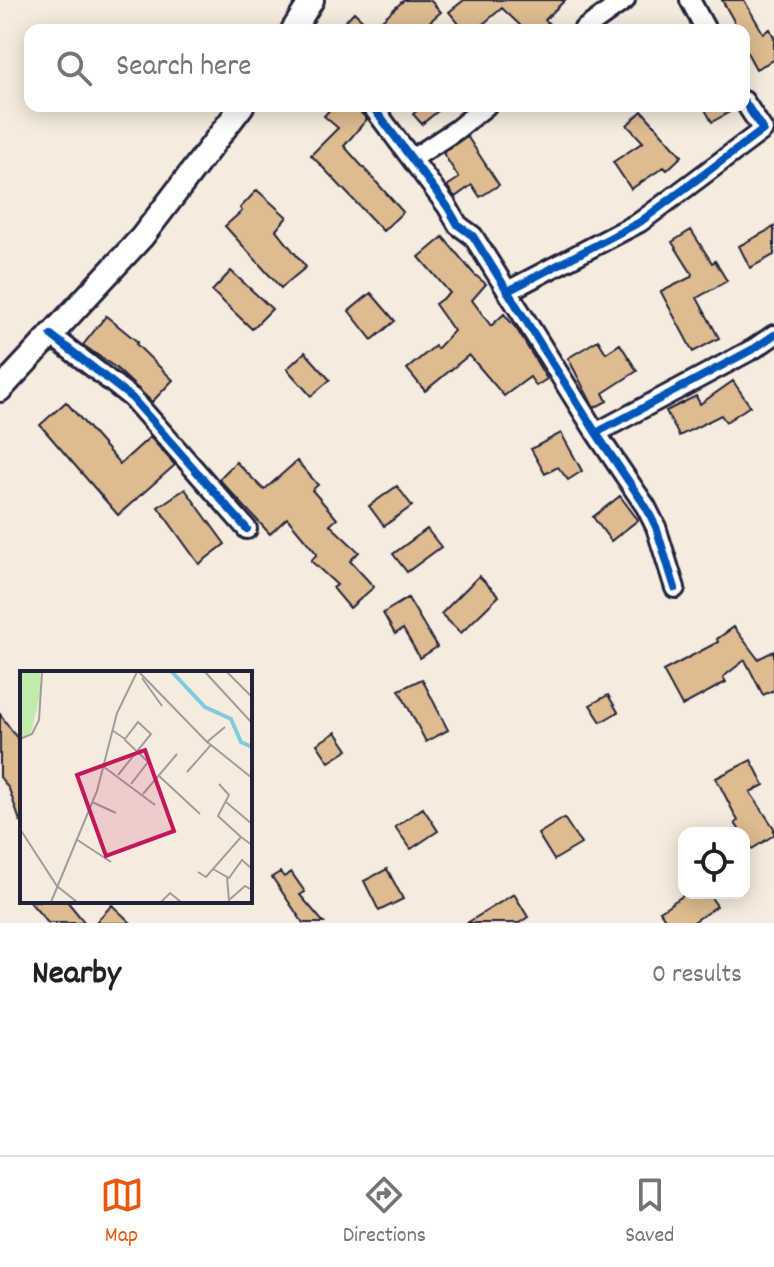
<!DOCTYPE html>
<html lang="en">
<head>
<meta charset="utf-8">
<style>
	body { margin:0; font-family:Dekko,sans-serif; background:#f6f6f6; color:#202124 }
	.controls { position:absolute; right:24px; bottom:24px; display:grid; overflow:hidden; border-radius:16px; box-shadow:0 4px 20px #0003 }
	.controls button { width:72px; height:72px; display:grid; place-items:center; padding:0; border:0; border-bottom:2px solid #e0e0e0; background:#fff; color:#202124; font:40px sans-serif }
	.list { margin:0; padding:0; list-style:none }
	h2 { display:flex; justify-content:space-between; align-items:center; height:104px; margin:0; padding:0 32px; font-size:34px }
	h2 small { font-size:26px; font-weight:400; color:#757577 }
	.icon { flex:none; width:44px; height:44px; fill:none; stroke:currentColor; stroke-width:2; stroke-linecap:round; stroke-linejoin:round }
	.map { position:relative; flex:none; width:774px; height:923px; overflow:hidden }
	.search { position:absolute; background:#fff; box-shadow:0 4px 20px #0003; left:24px; right:24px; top:24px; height:88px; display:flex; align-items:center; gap:20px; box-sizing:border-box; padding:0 28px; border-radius:16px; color:#757577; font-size:30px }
	.sheet { height:232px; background:#fff }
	nav { display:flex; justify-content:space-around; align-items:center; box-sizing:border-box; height:112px; border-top:2px solid #e0e0e0; background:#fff; font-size:22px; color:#757577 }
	nav a { display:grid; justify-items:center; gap:4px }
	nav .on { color:#ea580c }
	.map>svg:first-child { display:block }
	.building { fill:#debb90; stroke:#22223b; stroke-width:2 }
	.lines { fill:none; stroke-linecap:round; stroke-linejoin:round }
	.minor-casing { stroke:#22223b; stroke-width:24 }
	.major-casing { stroke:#22223b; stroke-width:28 }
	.minor { stroke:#fff; stroke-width:18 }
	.major { stroke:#fff; stroke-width:22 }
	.cycleway-casing { stroke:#fff; stroke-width:13 }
	.cycleway { stroke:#0057b8; stroke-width:8 }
	.inset-river { fill:none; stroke:#7eccdd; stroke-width:4 }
	.inset-road { fill:none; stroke:#a19b9d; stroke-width:2 }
	.view { fill:#c2185b; fill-opacity:0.15; stroke:#c2185b; stroke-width:4 }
	.inset-edge { fill:none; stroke:#22223b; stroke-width:4 }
</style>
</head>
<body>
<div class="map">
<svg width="774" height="923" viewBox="0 0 774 923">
	<rect width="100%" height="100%" fill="#f5ebde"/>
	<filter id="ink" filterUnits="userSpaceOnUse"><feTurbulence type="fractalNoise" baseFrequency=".0125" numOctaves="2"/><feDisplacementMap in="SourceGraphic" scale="16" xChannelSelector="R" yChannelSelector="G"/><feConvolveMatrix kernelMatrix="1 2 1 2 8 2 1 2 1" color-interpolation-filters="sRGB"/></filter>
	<g filter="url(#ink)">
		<path class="building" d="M404,0H430L441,12L420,30H337L354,12L372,29Z
			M464,0H565L545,20L556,30H525L502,8L476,30H464L449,12Z
			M722,0H744L763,33L770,29L774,37V60L756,69L744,47V30H739Z
			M333,106H354L367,119L344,146L403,212L383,231L311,155L338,128L324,116Z
			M423,106H444L422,124L413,114Z
			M703,106H733L735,109L712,122Z
			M642,111L682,156L667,170L664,167L631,189L613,162L643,142L627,125Z
			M467,136L499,185L480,197L472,185L455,197L447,186L459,178L443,153Z
			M257,190L287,217L276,230L306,267L281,288L225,226L242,211L240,208Z
			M774,227V255L750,268L739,246Z
			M691,230L712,263L715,261L727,281L697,298L719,338L693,352L661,292L691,277L692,274L672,242Z
			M443,237L474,274L486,284L472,300L491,326L504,314L516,328L547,379L536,386L530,377L504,396L469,355L425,391L407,369L435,346L437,349L454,331L435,304L450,293L419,257Z
			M231,271L272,309L252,329L212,291Z
			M371,293L395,321L372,340L349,311Z
			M106,316L138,342L136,344L173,380L152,402L116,368L83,345Z
			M598,340L606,353L620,344L637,371L603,393L607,401L594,408L568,358Z
			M305,352L330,380L311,396L287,369Z
			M733,381L750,406L726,422L721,415L679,436L666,411L696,396L700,404Z
			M66,402L120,464L150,437L175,465L118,515L40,425Z
			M561,433L582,471L568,480L558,467L545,474L531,449Z
			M297,461L318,485L312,490L337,519L330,525L359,552L350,561L374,587L350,608L333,588L337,585L311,561L317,554L287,518L270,534L219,479L236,462L264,490Z
			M397,486L412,506L384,526L369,506Z
			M185,489L225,544L199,564L158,507Z
			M620,496L638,520L611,541L593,517Z
			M427,529L441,547L407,572L393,554Z
			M479,576L499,596L461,633L441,614Z
			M408,598L437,647L420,658L403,629L395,634L383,613Z
			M734,627L758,659L774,651V690L763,695L745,660L723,677L726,682L682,706L663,671L718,642L717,639Z
			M422,679L448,730L426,742L399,690Z
			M608,695L618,712L601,722L590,705Z
			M0,714L22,745V820L20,821L9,789L0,777Z
			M336,732L348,750L329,762L317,744Z
			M751,760L764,785L750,792L774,828V835L752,849L735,823L738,821L716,778Z
			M423,808L438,831L411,849L395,827Z
			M564,818L581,844L554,860L538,834Z
			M387,869L403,899L379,911L364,881Z
			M280,872L284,877L291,872L305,892L300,895L324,923H303L272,877Z
			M687,893H708L717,906L692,923H668L660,911Z
			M514,894L528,917L519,923H467Z
			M29,901H67L85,923H48Z
			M112,905L131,923H95Z"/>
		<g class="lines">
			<g class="minor-casing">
				<path id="minor" d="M690,0L706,30
					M583,30L625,0
					M372,106L447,206L458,225L473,236L596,433L646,507L656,527L675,588
					M412,159L456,130L486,106
					M508,291L640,222L763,130L744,101
					M51,335L132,398L247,529
					M596,433L755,348L774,335"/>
			</g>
			<g class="major-casing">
				<path id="major" d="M293,30L312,0
					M0,390L142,237L242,106"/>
			</g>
			<use href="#minor" class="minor"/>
			<use href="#major" class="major"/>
			<g class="cycleway-casing">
				<path id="cycleway" d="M372,106L447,206L458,225L473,236L596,433L646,507L656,527L675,588
					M508,291L640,222L763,130L744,101
					M51,335L132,398L247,529
					M596,433L755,348L774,335"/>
			</g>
			<use href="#cycleway" class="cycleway"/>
		</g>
	</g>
	<g transform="translate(20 671)">
		<rect width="232" height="232" fill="#f5ebde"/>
		<path d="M0,1H20V24L11,62L0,67Z" fill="#c0eca9"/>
		<path class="inset-river" d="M152,1L185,36L211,48L221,71L232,76"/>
		<path class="inset-road" d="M119,1L187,71M185,1L232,52M207,1L232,26M122,7L142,35M92,59L105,68L118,51L131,63L98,104M0,68L12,63L19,49L22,1M104,68L128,91L111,113M191,74L232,107M84,96L135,134M167,101L191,74L187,71L205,56M138,104L180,143M199,113L209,124L198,145L221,166M123,123L157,83M72,131L96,142M206,131L232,153M0,158L37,215L57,231M56,168L91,191M193,198L209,207L222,189L232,198M178,201L186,206L221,166L232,174M207,206L209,230M209,229L225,215L232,219M31,231L77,120L97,42L117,1M141,231L150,222L161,231"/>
		<path class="view" d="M125,79L154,160L86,185L57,104Z"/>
		<rect width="232" height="232" class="inset-edge"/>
	</g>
</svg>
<div class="controls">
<button><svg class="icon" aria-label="locate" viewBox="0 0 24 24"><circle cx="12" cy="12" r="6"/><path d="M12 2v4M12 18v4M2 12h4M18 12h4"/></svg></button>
</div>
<div class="search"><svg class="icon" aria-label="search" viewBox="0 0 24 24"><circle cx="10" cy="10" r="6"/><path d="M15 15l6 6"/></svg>Search here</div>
</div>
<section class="sheet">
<h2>Nearby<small>0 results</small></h2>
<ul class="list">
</ul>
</section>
<nav>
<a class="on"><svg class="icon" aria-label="map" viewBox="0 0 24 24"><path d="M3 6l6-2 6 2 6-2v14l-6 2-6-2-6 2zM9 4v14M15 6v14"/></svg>Map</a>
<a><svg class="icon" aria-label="directions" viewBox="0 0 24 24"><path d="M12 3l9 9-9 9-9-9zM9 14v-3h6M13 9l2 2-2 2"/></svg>Directions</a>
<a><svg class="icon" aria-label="saved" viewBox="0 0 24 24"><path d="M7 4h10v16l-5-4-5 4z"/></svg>Saved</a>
</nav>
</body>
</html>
